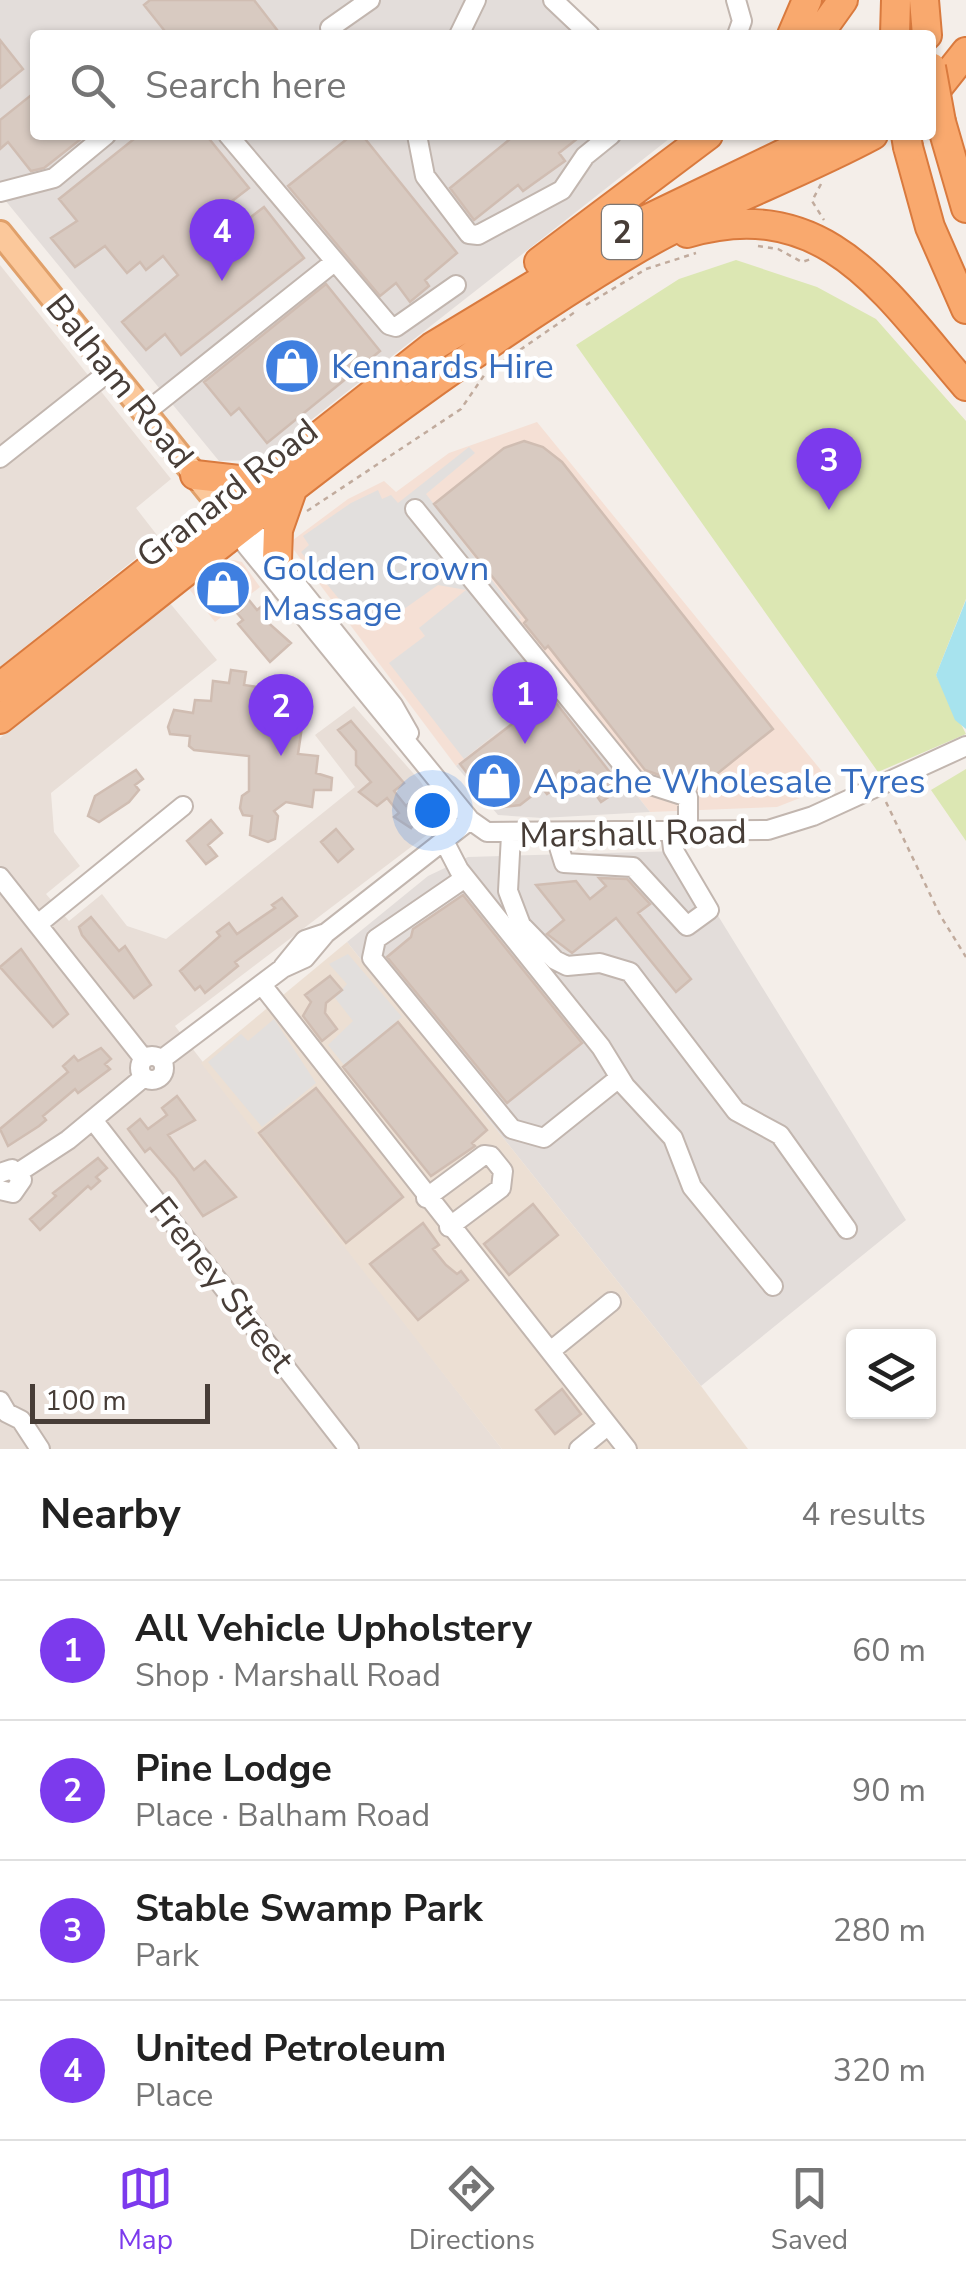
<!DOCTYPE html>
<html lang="en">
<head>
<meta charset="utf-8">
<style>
	body { margin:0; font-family:"Nunito Sans",sans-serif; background:#f6f6f6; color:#222 }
	.controls { position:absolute; right:30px; bottom:30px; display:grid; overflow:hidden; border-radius:10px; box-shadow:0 2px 8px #0004 }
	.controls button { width:90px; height:90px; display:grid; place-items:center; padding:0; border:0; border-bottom:2px solid #e0e0e0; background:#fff; color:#222; font:50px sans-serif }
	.scale { position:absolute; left:30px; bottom:25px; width:180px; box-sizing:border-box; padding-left:10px; border:5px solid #473d37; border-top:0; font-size:28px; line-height:35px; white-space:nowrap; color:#473d37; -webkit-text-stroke:8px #fff; paint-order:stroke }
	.you { position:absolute; left:432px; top:810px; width:35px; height:35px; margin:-25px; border:8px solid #fff; border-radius:50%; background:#1a73e8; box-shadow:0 0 0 15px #1a73e833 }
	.badge { display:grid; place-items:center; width:65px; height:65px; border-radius:50%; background:#7c3aed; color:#fff; font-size:32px; font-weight:700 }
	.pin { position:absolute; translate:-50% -82px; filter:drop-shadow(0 2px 5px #0008) }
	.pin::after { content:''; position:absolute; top:52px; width:35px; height:30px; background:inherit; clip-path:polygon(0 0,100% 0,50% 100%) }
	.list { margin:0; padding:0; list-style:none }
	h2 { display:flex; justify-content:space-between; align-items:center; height:130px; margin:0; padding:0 40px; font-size:42px }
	h2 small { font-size:32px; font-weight:400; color:#767676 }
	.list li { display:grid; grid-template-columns:65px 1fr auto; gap:30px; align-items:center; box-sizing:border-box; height:140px; padding:0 40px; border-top:2px solid #e0e0e0 }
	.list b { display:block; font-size:38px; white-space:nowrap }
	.list p { margin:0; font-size:32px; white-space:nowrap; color:#767676 }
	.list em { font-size:32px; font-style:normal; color:#767676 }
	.icon { flex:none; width:55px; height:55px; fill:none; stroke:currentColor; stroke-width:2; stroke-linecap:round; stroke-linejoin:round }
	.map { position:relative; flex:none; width:966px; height:1449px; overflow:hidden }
	.search { position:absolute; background:#fff; box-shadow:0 2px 8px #0004; left:30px; right:30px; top:30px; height:110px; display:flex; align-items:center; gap:25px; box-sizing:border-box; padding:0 35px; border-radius:10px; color:#767676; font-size:38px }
	.sheet { height:690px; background:#fff }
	nav { display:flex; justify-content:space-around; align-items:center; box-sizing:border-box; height:140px; border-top:2px solid #e0e0e0; background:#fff; font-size:28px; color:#767676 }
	nav a { display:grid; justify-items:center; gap:5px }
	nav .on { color:#7c3aed }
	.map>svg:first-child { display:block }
	.residential { fill:#e8ded7 }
	.commercial { fill:#f5e0d5 }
	.industrial { fill:#e3ddda }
	.education { fill:#ecdfd3 }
	.green { fill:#dce7b3 }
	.parking { fill:#e2dfdd }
	.water { fill:#a7e3ee }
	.building { fill:#d8cac1; stroke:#d0bdb2; stroke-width:2.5 }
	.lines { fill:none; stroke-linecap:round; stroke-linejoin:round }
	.minor-casing { stroke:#c2b6af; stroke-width:22 }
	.major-casing { stroke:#e0a06a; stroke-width:28 }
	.highway-casing { stroke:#d97a3e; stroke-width:32 }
	.path { stroke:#c1ab9d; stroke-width:2.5; stroke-dasharray:5 5; stroke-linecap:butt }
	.minor { stroke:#fff; stroke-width:18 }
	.major { stroke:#fbc89b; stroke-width:22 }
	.highway { stroke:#f9a96e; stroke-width:28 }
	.highway-bridge-casing { stroke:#d97a3e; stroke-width:32; stroke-linecap:butt }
	.highway-bridge { stroke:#f9a96e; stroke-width:28 }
	.labels { text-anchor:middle; stroke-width:9; stroke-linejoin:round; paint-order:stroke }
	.shield { fill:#fff; stroke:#7e7773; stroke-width:2.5 }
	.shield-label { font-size:32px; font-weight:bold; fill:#473d37 }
	.shop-label { font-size:35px; fill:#366cbe; stroke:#fff; text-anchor:start }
	.street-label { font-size:35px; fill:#473d37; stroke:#fff }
</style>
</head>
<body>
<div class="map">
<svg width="966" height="1449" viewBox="0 0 966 1449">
	<rect width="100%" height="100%" fill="#f4eee9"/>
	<path class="residential" d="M0,265L171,479L136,508L160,539L0,667Z
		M169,602L217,660L51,793L54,832L80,866L46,894L69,921L102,894L127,926L166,939L355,787L315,735L354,706L420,781L439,809L436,828L175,1026L502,1449H0V738Z"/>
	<path class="commercial" d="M537,422L833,785L777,807L650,812L552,688L456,766L294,550L293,540L348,499L384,481L396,492L449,453Z
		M234,560L242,562L260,587L215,622L186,585L223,561Z"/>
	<path class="industrial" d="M0,0H566L604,35H35V135H674L260,460L219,461L0,194Z
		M552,688L650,812L542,818L498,815L456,766Z
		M678,851L906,1220L701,1386L347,942L428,876L468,857Z"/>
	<path class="education" d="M347,942L701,1386L748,1449H502L201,1063Z"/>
	<path class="green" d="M736,260L817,287L876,319L966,421V599L936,675L966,734L878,772L576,345L679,279Z
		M966,769V841L931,790Z"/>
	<path class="parking" d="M469,447L475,453L426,494L521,618L505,632L551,689L464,759L389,663L425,636L419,628L466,590L438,585L380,626L373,616L365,622L343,604L301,552L309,545L303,536L351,503L378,490L382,499L391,495L398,503Z
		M348,954L402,1017L344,1065L328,1045L353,1021L335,998L347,984L329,964Z
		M274,1019L316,1083L262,1127L208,1062L241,1034L248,1041Z"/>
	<path class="water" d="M966,600V729L955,720L936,675Z"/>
	<path class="building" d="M150,0H254L281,35H168L144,5Z
		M0,40L23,69L0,88Z
		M35,92V135H86L44,168L31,171L8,142L0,149V120Z
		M139,135H206L249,188L223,208L238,227L264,207L304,258L181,355L165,334L146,350L122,322L178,275L163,256L146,270L140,262L127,273L105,246L75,267L51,238L77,221L59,199Z
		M352,135H362L457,253L425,280L429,286L410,302L396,283L380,296L288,186Z
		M515,135H582L559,153L565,161L523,191L518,185L474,220L450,188Z
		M326,284L380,351L267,443L239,408L231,415L204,382Z
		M524,441L543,447L562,462L773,729L698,789L645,770L548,646L545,649L524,623L527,620L434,504L504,448Z
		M234,572L243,583L240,589L257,610L262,606L269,615L264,619L291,643L270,662L238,624L243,620L237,613L242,609L223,590L210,601L202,590L223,573Z
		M231,670L246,672L244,685L258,687L259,710L295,711L303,720L298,754L318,756L316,773L332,778L331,790H314L312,807L286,802L274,811L278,816L275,839L268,842L250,835L252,816L243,815L240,808L242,796L249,791V756L194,750L189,746L190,736L170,734L168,727L174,710L193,713L195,700L211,701L213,681L229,683Z
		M550,695L622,788L601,802L579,771L547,794L542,788L520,805L494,808L460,764Z
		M351,721L404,783L394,791L406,806L414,799L424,811L411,828L394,817L399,813L387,798L377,806L359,792L371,782L356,765V751L338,730Z
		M136,770L143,779L135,785L139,790L129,802L99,822L88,816L95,796Z
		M211,820L222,833L208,845L217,856L206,864L187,841Z
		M336,829L353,849L338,862L321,842Z
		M599,878L627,879L650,904L638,913L691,979L676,992L616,918L572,953L547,934L564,920L536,885L576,881L590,899L606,886Z
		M463,895L582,1043L507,1103L387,957L411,937L413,929Z
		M282,898L297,916L235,962L238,966L205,993L200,986L195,990L180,971L220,936L217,932L229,923L237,934L275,908L272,905Z
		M91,917L119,951L125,946L151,985L134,998L82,935L79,927Z
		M21,949L68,1014L53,1027L0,967Z
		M330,976L342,990L326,1003L325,1013L337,1029L322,1041L303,1016L311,1002L305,995Z
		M398,1022L487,1130L472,1143L475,1146L431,1176L343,1067Z
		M101,1048L111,1059L105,1064L110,1069L78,1093L75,1089L43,1116L46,1120L39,1126L8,1146L0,1129L68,1072L63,1066L74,1056L78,1061Z
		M316,1088L403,1197L346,1243L259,1133Z
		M177,1096L195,1120L168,1135L194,1170L205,1161L236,1197L203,1216L176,1178L150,1148L145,1152L128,1129L140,1119L148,1129L167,1115L162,1108Z
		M98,1158L107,1168L96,1177L100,1181L91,1189L88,1186L40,1230L30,1219L56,1196L53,1193Z
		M533,1204L558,1235L509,1275L484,1244Z
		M423,1223L439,1245L433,1249L446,1265L457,1274L461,1271L468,1280L418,1320L370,1264Z
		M562,1389L581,1414L555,1434L536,1410Z"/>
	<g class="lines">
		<g class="minor-casing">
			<path id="minor" d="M553,0L590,35
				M736,0L742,21L737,35
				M330,28L370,0
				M459,35L476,0
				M228,135L389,325L396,327L456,285
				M417,135L425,176L469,234L478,235L562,190L585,156L611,135
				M0,192L54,178L106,135
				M145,413L333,263
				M0,458L111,370
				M415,509L635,780L688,797V833
				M240,529L246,545L470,820L487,832L768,830L813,816L966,746
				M240,529L258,536L393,705L409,733
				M555,834L564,863L633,867L687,926L709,910L673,849L671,833
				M511,835L508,891L521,925L555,960L567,966L600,963L630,972L736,1111L780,1135L847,1229
				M444,841L459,870L601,1047L625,1086L673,1138L692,1187L773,1286
				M0,877L144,1059
				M465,878L376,939L372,958L512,1129L544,1138L619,1078
				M38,924L183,806
				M283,967L305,940L326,933
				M262,985L627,1449
				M140 1068a12 12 0 1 1 24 0a12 12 0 1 1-24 0Z
				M161,1060L283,968L305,958L326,933L470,820
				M93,1120L349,1449
				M19,1172L68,1140L144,1077
				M0,1173L12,1169L22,1180L13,1193L0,1190
				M426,1198L484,1155L491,1156L503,1171L501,1188L449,1227
				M553,1349L611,1302
				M0,1401L7,1413L21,1420L40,1449
				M579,1449L606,1427"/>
		</g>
		<g class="major-casing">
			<path id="major" d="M0,233L234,523"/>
		</g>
		<g class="highway-casing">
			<path id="highway" d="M924,0L927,35
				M792,35L807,0
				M818,35L843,0
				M895,35L896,0
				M931,96L966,52
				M941,122L966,208
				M908,147L930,227L966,309
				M687,233C826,192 887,295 966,386
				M539,262L708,135
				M195,475L258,482
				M277,560L278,530L292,490
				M0,687L432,347L627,229L822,135
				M0,719C205,558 404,389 628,254C706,207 793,178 873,135"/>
		</g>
		<path class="path" d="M821,184L812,201L824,220
			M758,246L778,249L802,262L811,259
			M586,305L646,269L696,253
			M307,511L461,409L485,374L575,312
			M886,802L940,915L966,957"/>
		<use href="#minor" class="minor"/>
		<use href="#major" class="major"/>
		<use href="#highway" class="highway"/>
		<g class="highway-bridge-casing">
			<path id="highway-bridge" d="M931,67L941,122
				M906,135L908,147"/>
		</g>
		<use href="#highway-bridge" class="highway-bridge"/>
	</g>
	<defs>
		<g id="shop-disc" transform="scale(2.875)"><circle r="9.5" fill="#3f7fe0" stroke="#fff"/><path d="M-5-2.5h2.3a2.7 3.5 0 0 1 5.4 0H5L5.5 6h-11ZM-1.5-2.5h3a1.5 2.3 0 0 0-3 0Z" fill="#fff"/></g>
	</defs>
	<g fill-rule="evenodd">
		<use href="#shop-disc" x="292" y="366"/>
		<use href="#shop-disc" x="223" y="588"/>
		<use href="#shop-disc" x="494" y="781"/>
	</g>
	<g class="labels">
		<rect class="shield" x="602" y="205" width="40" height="54" rx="8"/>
		<g class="shield-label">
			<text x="622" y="243">2</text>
		</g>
		<g class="shop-label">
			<text x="331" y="378">Kennards Hire</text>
			<text x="262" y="580">Golden Crown<tspan x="262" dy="40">Massage</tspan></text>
			<text x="533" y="793">Apache Wholesale Tyres</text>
		</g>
		<g class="street-label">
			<text transform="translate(120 381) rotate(51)" y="12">Balham Road</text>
			<text transform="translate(227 493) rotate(-38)" y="12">Granard Road</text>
			<text transform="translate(633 833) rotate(-1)" y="12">Marshall Road</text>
			<text transform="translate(222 1284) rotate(52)" y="12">Freney Street</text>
		</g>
	</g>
</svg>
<div class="controls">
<button><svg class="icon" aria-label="layers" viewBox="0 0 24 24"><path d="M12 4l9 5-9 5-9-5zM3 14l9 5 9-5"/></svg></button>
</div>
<div class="scale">100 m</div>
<div class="you"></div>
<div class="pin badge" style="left:525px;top:744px">1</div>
<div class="pin badge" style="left:281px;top:756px">2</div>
<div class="pin badge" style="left:829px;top:510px">3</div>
<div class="pin badge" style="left:222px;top:281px">4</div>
<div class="search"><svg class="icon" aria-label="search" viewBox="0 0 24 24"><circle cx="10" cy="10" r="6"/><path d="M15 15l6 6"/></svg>Search here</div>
</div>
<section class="sheet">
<h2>Nearby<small>4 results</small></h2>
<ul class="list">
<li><span class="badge">1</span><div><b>All Vehicle Upholstery</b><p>Shop · Marshall Road</p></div><em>60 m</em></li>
<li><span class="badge">2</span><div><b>Pine Lodge</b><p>Place · Balham Road</p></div><em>90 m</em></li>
<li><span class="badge">3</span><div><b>Stable Swamp Park</b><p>Park</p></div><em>280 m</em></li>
<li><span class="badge">4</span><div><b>United Petroleum</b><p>Place</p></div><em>320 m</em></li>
</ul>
</section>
<nav>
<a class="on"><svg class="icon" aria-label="map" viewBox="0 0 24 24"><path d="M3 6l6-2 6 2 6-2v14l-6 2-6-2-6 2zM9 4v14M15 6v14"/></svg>Map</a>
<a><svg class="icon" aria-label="directions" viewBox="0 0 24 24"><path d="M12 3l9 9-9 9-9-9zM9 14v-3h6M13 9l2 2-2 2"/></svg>Directions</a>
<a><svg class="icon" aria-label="saved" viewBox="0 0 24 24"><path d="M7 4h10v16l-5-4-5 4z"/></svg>Saved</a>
</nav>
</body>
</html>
